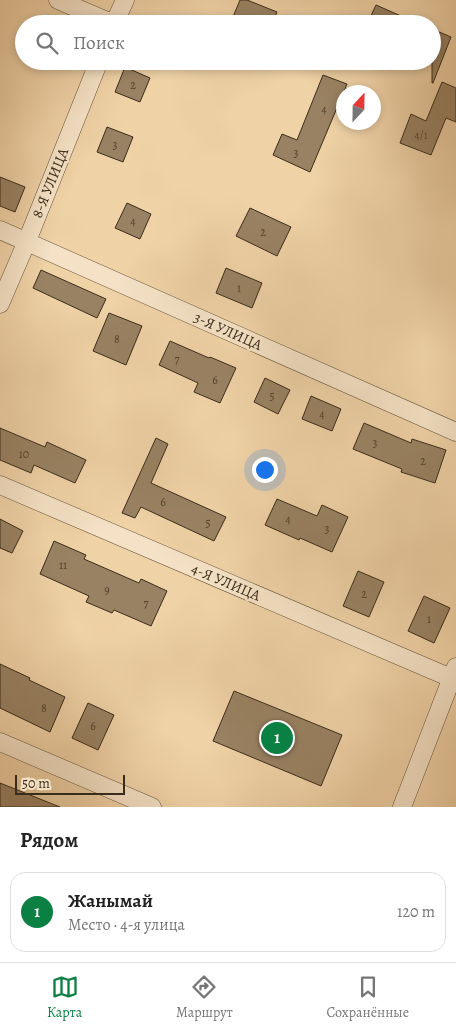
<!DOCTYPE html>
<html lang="ru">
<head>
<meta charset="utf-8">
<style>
	body { margin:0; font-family:Alegreya,serif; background:#f2f2f2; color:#222 }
	.compass { position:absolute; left:336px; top:85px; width:45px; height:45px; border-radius:50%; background:#fff; box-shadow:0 2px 8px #0003; rotate:22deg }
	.scale { position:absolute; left:15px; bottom:12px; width:110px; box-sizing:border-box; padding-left:5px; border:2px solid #3a2c1a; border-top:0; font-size:14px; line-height:18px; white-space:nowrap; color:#3a2c1a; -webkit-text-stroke:4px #f5e2c6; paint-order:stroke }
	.you { position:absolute; left:264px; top:469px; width:18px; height:18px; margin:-12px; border:4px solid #fff; border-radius:50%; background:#1a73e8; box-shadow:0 0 0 8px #1a73e833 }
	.badge { display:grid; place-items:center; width:32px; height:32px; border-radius:50%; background:#0b8043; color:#fff; font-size:16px; font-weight:700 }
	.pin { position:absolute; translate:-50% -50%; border:2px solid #fff; box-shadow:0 1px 5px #0006 }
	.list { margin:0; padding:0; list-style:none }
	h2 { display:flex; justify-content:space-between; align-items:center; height:65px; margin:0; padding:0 20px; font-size:21px }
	h2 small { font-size:16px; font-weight:400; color:#767676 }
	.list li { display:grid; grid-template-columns:32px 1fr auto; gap:15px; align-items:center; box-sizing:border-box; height:80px; margin:0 10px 10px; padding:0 10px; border:1px solid #e0e0e0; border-radius:15px }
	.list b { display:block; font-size:19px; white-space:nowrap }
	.list p { margin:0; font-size:16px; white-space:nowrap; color:#767676 }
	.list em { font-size:16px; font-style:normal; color:#767676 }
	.icon { flex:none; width:28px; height:28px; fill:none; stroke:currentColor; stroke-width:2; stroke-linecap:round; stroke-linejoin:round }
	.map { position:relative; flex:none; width:456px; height:807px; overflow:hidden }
	.search { position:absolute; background:#fff; box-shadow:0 2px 8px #0003; left:15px; right:15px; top:15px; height:55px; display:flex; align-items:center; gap:12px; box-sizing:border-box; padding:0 18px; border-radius:28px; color:#767676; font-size:19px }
	.sheet { height:155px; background:#fff }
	nav { display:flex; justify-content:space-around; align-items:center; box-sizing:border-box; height:70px; border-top:1px solid #e0e0e0; background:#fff; font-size:14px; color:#767676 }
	nav a { display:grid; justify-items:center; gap:2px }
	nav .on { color:#0b8043 }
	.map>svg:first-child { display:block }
	.building { fill:#998263; stroke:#3a2c1a }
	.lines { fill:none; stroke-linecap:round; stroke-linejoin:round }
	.minor-casing { stroke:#68563d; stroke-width:19 }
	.minor { stroke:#f5e2c6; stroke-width:18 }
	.labels { text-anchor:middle; stroke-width:4.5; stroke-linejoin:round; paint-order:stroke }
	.number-label { font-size:12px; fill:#52422c }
	.street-label { font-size:15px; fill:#3a2c1a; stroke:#f5e2c6 }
</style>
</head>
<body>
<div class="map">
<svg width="456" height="807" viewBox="0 0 456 807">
	<rect width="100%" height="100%" fill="#f0d2a7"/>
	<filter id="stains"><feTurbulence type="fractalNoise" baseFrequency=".004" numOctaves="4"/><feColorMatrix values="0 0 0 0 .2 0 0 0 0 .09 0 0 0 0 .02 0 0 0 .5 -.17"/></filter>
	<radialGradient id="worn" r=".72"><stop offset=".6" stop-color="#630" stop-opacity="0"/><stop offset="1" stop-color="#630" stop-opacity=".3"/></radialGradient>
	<path class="building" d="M240,0H247L277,12L272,24H230Z
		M376,5L419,24H367Z
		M432,29L451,37L433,83H432Z
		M125,67L150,78L140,102L115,92Z
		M323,75L347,84L310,172L273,155L282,134L297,140Z
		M442,82L456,88V122L446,118L431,155L400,143L411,114L426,121Z
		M107,127L133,137L123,162L97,152Z
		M0,177L25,187L15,212L0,206Z
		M127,203L151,214L140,239L115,228Z
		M250,208L291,227L277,256L236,236Z
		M226,268L262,283L252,308L216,293Z
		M41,270L106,299L97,318L33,288Z
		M109,313L142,326L126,365L93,351Z
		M170,341L209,358L210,357L236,368L220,403L194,392L198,383L159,365Z
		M265,378L290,390L278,414L254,402Z
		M311,396L341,409L332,431L302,419Z
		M364,423L411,443L412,439L446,450L435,483L401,472L402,469L353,449Z
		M0,428L45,447L47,442L86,460L75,483L34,465L31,473L0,460Z
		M156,438L168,444L151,483L226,517L214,541L141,507L135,518L122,513Z
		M277,499L317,516L322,505L348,517L332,552L300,538L299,540L265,525Z
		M0,519L23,531L12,553L0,548Z
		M54,541L86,555L84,559L139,583L141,579L167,591L151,626L114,610L112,613L86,602L89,596L40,574Z
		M358,571L384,582L369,617L343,606Z
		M424,596L450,608L434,643L408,631Z
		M0,664L30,678L29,680L65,697L50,732L0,708Z
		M234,691L342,735L321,786L213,741Z
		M88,703L114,715L98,750L72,738Z
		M0,783L60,807H0Z"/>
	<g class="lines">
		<g class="minor-casing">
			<path id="minor" d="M58,0L114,24
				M114,24L125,0
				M0,230L456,432
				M0,304L27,241L99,61
				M0,485L451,678
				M0,742L152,807
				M402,807L456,667"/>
		</g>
		<use href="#minor" class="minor"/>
	</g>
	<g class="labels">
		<g class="number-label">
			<text x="133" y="89">2</text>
			<text x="324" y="113">4</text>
			<text x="421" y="139">4/1</text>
			<text x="115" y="149">3</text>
			<text x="296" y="157">3</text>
			<text x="133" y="225">4</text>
			<text x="263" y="236">2</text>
			<text x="239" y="292">1</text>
			<text x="117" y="343">8</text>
			<text x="177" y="363">7</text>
			<text x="215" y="384">6</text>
			<text x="272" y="400">5</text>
			<text x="322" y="418">4</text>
			<text x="375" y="447">3</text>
			<text x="24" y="458">10</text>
			<text x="423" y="465">2</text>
			<text x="163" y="506">6</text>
			<text x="288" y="523">4</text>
			<text x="208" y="527">5</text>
			<text x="327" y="533">3</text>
			<text x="63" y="569">11</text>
			<text x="107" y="594">9</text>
			<text x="364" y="598">2</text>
			<text x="146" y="607">7</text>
			<text x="429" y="623">1</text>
			<text x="44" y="712">8</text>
			<text x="93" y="730">6</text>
		</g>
		<g class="street-label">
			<text transform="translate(50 183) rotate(-68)" y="5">8-Я УЛИЦА</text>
			<text transform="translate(228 331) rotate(24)" y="5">3-Я УЛИЦА</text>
			<text transform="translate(226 582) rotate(23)" y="5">4-Я УЛИЦА</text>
		</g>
	</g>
	<rect width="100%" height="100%" filter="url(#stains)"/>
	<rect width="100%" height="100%" fill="url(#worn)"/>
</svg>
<svg class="compass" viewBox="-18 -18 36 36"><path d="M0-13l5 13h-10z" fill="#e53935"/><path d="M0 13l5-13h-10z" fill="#767676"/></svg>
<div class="scale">50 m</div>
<div class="you"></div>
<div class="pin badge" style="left:277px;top:738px">1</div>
<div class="search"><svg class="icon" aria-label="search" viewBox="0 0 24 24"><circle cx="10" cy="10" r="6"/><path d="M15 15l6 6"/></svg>Поиск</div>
</div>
<section class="sheet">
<h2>Рядом<small></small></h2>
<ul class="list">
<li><span class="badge">1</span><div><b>Жанымай</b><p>Место · 4-я улица</p></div><em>120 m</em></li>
</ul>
</section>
<nav>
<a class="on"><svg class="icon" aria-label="map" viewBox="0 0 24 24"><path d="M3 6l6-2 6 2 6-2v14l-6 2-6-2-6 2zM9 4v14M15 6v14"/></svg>Карта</a>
<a><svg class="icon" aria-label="directions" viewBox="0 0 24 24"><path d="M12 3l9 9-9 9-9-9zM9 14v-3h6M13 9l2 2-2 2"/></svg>Маршрут</a>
<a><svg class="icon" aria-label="saved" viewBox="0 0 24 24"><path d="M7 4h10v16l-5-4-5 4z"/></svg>Сохранённые</a>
</nav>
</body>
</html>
